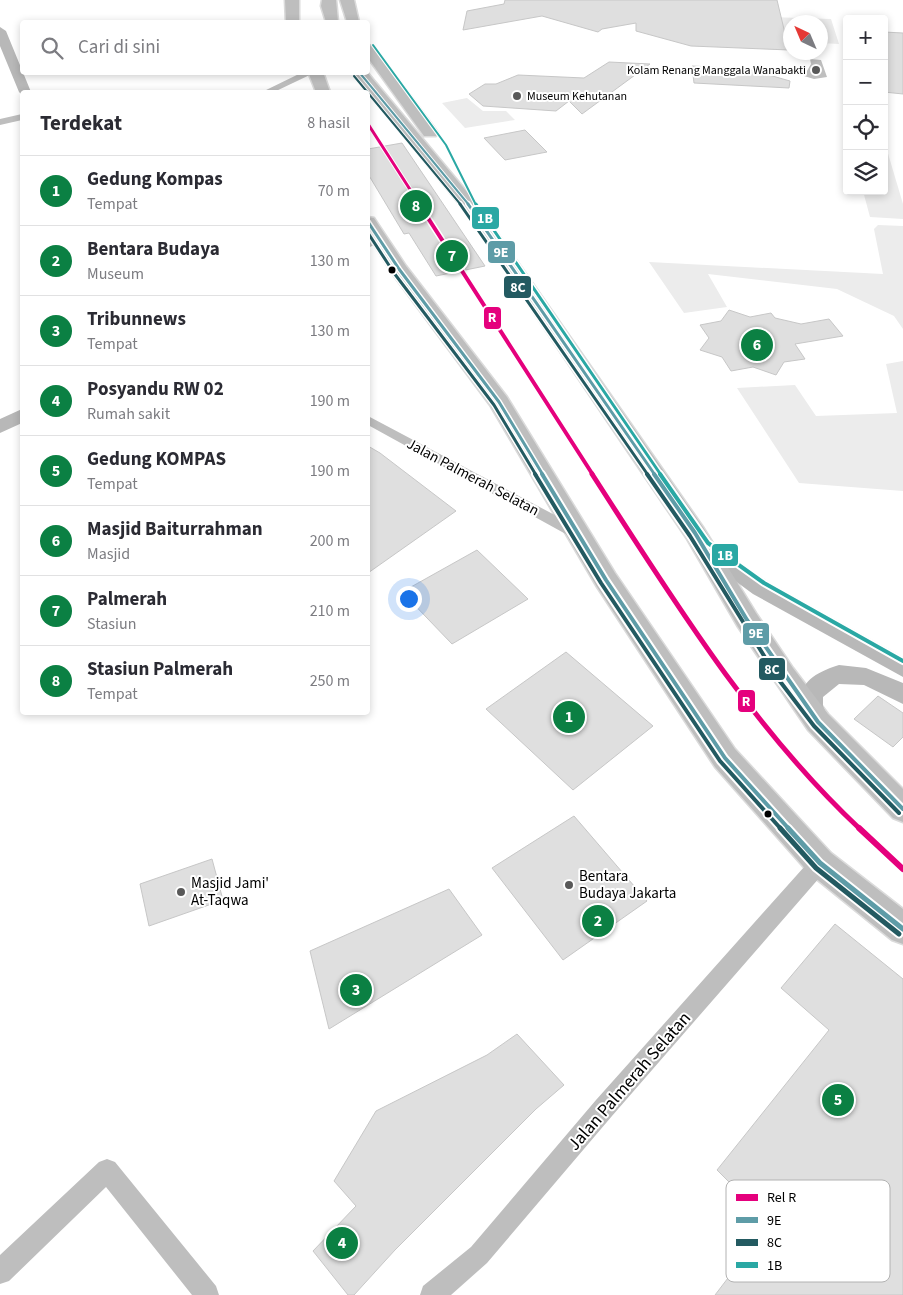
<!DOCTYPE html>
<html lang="id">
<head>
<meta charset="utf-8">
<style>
	body { margin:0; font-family:"Source Sans 3",sans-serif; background:#f7f7f7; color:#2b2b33 }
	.controls { position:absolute; right:15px; top:15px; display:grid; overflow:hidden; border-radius:5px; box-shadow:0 2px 8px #0003 }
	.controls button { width:45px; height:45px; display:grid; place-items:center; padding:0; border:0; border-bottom:1px solid #e1e1e2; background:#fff; color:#2b2b33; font:25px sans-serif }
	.compass { position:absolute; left:783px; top:15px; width:45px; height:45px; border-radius:50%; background:#fff; box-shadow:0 2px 8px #0003; rotate:316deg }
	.you { position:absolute; left:408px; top:598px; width:18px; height:18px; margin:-12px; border:4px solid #fff; border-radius:50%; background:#1a73e8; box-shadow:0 0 0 8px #1a73e833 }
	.badge { display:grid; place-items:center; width:32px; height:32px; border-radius:50%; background:#0b8043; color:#fff; font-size:16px; font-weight:700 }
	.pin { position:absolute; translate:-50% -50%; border:2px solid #fff; box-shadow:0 1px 5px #0006 }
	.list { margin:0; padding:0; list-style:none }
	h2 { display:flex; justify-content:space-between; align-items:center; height:65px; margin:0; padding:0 20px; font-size:21px }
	h2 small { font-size:16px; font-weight:400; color:#7c7c81 }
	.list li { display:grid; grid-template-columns:32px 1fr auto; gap:15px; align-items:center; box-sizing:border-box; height:70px; padding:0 20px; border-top:1px solid #e1e1e2 }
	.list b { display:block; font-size:19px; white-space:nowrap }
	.list p { margin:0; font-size:16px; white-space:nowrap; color:#7c7c81 }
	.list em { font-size:16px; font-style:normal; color:#7c7c81 }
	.icon { flex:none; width:28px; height:28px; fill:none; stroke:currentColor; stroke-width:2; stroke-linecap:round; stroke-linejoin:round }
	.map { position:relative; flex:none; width:903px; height:1295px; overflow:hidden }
	.search { position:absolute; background:#fff; box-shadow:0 2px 8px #0003; left:20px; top:20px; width:350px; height:55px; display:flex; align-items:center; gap:12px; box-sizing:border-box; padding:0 18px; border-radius:5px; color:#7c7c81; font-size:19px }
	.panel { position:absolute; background:#fff; box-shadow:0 2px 8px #0003; left:20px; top:90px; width:350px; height:625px; border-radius:5px }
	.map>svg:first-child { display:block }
	.green { fill:#ececec }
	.water { fill:#bfbfbf }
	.building { fill:#dfdfdf; stroke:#c7c7c7 }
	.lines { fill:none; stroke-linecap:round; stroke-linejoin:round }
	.trunk-casing { stroke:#dbdbdb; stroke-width:3 }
	.minor { fill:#bebebe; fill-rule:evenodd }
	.secondary { fill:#b8b8b8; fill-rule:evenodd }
	.trunk { fill:#bebebe; fill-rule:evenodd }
	.bus-1-far3-casing { stroke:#fff; stroke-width:4 }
	.bus-1-far2-casing { stroke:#fff; stroke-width:6 }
	.bus-1-far1-casing { stroke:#fff; stroke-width:8 }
	.bus-1-casing { stroke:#fff; stroke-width:9 }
	.bus-2-far3-casing { stroke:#fff; stroke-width:4 }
	.bus-2-far2-casing { stroke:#fff; stroke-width:6 }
	.bus-2-far1-casing { stroke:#fff; stroke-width:8 }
	.bus-2-casing { stroke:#fff; stroke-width:9 }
	.bus-3-far2-casing { stroke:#fff; stroke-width:4 }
	.bus-3-far1-casing { stroke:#fff; stroke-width:6 }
	.bus-3-casing { stroke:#fff; stroke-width:8 }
	.bus-1-far3 { stroke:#5e9ca7; stroke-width:2 }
	.bus-1-far2 { stroke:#5e9ca7; stroke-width:3 }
	.bus-1-far1 { stroke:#5e9ca7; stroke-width:4 }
	.bus-1 { stroke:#5e9ca7; stroke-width:5 }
	.bus-2-far3 { stroke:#235a61; stroke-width:2 }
	.bus-2-far2 { stroke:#235a61; stroke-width:3 }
	.bus-2-far1 { stroke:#235a61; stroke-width:4 }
	.bus-2 { stroke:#235a61; stroke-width:5 }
	.bus-3-far2 { stroke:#2aa8a4; stroke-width:2 }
	.bus-3-far1 { stroke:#2aa8a4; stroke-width:3 }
	.bus-3 { stroke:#2aa8a4; stroke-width:4 }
	.rail-1-far3-casing { stroke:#fff; stroke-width:5 }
	.rail-1-far2-casing { stroke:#fff; stroke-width:7 }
	.rail-1-far1-casing { stroke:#fff; stroke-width:9 }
	.rail-1-casing { stroke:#fff; stroke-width:10 }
	.rail-1-far3 { stroke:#e5007d; stroke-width:3 }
	.rail-1-far2 { stroke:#e5007d; stroke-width:4 }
	.rail-1-far1 { stroke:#e5007d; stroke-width:5 }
	.rail-1 { stroke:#e5007d; stroke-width:6 }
	.poi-dot { fill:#595959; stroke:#fff; stroke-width:2 }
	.bus-dot { fill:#000; stroke:#fff; stroke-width:2 }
	.labels { text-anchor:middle; stroke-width:4; stroke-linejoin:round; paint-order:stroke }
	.far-poi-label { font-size:12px; fill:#000; stroke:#fff; text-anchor:end }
	.street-label { font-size:15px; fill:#000; stroke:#fff }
	.poi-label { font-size:15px; fill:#000; stroke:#fff; text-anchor:start }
	.near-street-label { font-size:18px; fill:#000; stroke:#fff }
	.key { fill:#fff; stroke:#b2b2b2; stroke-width:1 }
	.key-label { font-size:14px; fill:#000 }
	.line-badge { stroke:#fff; stroke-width:2 }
	.badge-label { font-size:14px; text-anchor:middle; font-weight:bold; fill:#fff }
</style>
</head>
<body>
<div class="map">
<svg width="903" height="1295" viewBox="0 0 903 1295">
	<rect width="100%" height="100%" fill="#fff"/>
	<path class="green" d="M770,17L831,19L839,44L821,43L820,22H790V42L775,41Z
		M467,98L483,111H506L515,120L465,128L442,103Z
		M884,140L903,204V219L870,217L863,191H884Z
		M878,225L903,226V329L894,316L837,289L708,274L727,307L684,313L649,262L883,274L874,229Z
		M903,361V491L799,483L737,388L795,385L816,416L897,413L886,364Z"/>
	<path class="water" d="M810,59L821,60L827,77L814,79L804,76L811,64Z"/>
	<path class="building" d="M505,0H777L789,50L691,46L636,31V23L602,29L598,32L542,16L463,30L467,11L504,4Z
		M884,32L903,33V94L884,92Z
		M609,62L650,64L582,114L569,101L556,111L483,106L469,94L485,84H496L518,75L584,78Z
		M692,66L748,69L790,81L789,88L694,83Z
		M525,130L547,152L505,160L484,138Z
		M402,143L485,266L436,276L409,233L404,234L368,174V149Z
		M729,310L750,317L771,313L775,318L801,324L829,319L843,336L795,344L805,359L784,362L776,375L753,367L731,371L722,357L700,350L709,338L700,325L721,321Z
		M368,446L380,453L456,511L368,573Z
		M477,550L528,599L452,644L402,592Z
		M566,652L653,726L573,790L486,709Z
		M878,696L903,713V737L893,747L854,719Z
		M574,816L647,901L563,960L492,868Z
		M212,859L223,900L149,926L140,884Z
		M449,889L482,935L329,1029L310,951Z
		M835,924L903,979V1295H715L770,1223L717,1170L829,1030L781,988Z
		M517,1034L564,1085L536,1109L395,1250L354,1295H348L313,1251L356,1206L334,1181L376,1111L487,1055Z"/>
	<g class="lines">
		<g class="trunk-casing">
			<path id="trunk" d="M285,0H299V22H286Z
				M322,0H336L338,22H326L321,6Z
				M340,0H354L359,22H347Z
				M368,45L373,46L436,130L438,133L436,136H424L368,58Z
				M308,72H323L330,92H316Z
				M352,72H367L477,204L703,527L756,613L793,668L828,714L903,789V822L893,818L808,730L738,627L687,539L465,211Z
				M368,217L374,218L406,266L507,397L615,573L735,749L831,853L903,909V944L892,940L809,873L715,767L597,587L490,405L392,273L368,235Z"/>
		</g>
		<path class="minor" d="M303,72H316L274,92H262Z
			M22,114V120L0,125V119Z
			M378,237L384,240L368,248V241Z
			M368,416L583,530L585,534L583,538H573L368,425Z
			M820,854L827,857L829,863L827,869L612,1116L487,1263L451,1295H420L423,1286L471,1247L596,1100L813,857Z
			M107,1159L115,1162L216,1286L219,1295H192L106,1187L9,1281L0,1284V1255L99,1162Z"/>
		<path class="secondary" d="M0,27L6,31L31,92H22V95L19,92L0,46Z
			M22,409V423L0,433V419Z
			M703,539L710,542L769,582L903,657V677L753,594L696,552L693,547L696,542Z
			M839,665L866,668L903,683V704L864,685L839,684L823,697V706L830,722L826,729L818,732L810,729C792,693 801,677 839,665Z"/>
		<use href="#trunk" class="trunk"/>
		<g class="bus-1-far3-casing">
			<path id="bus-1-far3" d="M359,72L469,205"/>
		</g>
		<g class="bus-1-far2-casing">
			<path id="bus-1-far2" d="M468,204L655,475
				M368,222L399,269L499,402L543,475"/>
		</g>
		<g class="bus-1-far1-casing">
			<path id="bus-1-far1" d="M542,474L606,580L725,758L789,829
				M654,474L695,533L747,620L818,722L903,809"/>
		</g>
		<g class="bus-1-casing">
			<path id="bus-1" d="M788,828L820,863L903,929"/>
		</g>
		<g class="bus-2-far3-casing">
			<path id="bus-2-far3" d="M354,76L461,205"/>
		</g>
		<g class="bus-2-far2-casing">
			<path id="bus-2-far2" d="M460,204L648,475
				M368,233L394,273L494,405L536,475"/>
		</g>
		<g class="bus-2-far1-casing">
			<path id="bus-2-far1" d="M535,474L601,583L720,761L781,829
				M647,474L690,536L779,680L814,726L899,813"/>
		</g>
		<g class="bus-2-casing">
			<path id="bus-2" d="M780,828L816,868L899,934"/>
		</g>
		<g class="bus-3-far2-casing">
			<path id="bus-3-far2" d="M373,45L446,145L476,205"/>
		</g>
		<g class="bus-3-far1-casing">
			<path id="bus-3-far1" d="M476,204L661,475"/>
		</g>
		<g class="bus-3-casing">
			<path id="bus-3" d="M660,474L708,543L764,583L903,661"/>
		</g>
		<use href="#bus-1-far3" class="bus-1-far3"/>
		<use href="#bus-1-far2" class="bus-1-far2"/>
		<use href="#bus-1-far1" class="bus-1-far1"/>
		<use href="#bus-1" class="bus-1"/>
		<use href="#bus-2-far3" class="bus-2-far3"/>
		<use href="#bus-2-far2" class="bus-2-far2"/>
		<use href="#bus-2-far1" class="bus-2-far1"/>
		<use href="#bus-2" class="bus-2"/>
		<use href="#bus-3-far2" class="bus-3-far2"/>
		<use href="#bus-3-far1" class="bus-3-far1"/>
		<use href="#bus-3" class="bus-3"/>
		<g class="rail-1-far3-casing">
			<path id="rail-1-far3" d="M368,124L420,205"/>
		</g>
		<g class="rail-1-far2-casing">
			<path id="rail-1-far2" d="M419,204L593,475"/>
		</g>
		<g class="rail-1-far1-casing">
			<path id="rail-1-far1" d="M592,474C672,598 752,728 860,829"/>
		</g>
		<g class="rail-1-casing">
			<path id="rail-1" d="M859,828L903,869"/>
		</g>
		<use href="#rail-1-far3" class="rail-1-far3"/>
		<use href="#rail-1-far2" class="rail-1-far2"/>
		<use href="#rail-1-far1" class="rail-1-far1"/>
		<use href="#rail-1" class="rail-1"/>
	</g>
	<g class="poi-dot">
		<circle cx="816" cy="70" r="5"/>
		<circle cx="517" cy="96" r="5"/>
		<circle cx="569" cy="885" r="5"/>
		<circle cx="181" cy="892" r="5"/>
	</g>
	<g class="bus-dot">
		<circle cx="392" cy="270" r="4.5"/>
		<circle cx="768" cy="814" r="4.5"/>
	</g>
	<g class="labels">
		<g class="far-poi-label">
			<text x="806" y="74">Kolam Renang Manggala Wanabakti</text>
			<text x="527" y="100" text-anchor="start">Museum Kehutanan</text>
		</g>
		<g class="street-label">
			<text transform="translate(473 477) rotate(28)" y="5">Jalan Palmerah Selatan</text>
		</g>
		<g class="poi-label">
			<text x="579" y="881">Bentara<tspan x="579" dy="17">Budaya Jakarta</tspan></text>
			<text x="191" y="888">Masjid Jami'<tspan x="191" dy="17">At-Taqwa</tspan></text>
		</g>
		<g class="near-street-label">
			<text transform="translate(629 1081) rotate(-49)" y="6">Jalan Palmerah Selatan</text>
		</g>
	</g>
	<rect x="726" y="1180" width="164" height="102" rx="8" class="key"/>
	<rect x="736" y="1194" width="22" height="7" fill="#e5007d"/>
	<rect x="736" y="1217" width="22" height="6" fill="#5e9ca7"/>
	<rect x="736" y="1239" width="22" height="7" fill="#235a61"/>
	<rect x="736" y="1262" width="22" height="6" fill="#2aa8a4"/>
	<g class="key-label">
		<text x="767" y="1202">Rel R</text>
		<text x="767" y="1225">9E</text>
		<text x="767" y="1247">8C</text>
		<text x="767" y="1270">1B</text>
	</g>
	<g class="line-badge">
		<rect x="471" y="206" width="29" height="24" rx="5" fill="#2aa8a4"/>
		<rect x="487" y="240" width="29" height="24" rx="5" fill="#5e9ca7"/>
		<rect x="503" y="275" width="29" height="24" rx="5" fill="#235a61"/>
		<rect x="483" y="306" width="19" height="24" rx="5" fill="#e5007d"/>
		<rect x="711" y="543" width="28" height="24" rx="5" fill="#2aa8a4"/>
		<rect x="742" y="622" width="28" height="24" rx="5" fill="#5e9ca7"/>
		<rect x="758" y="657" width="28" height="24" rx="5" fill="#235a61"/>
		<rect x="737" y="689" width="19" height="24" rx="5" fill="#e5007d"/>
	</g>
	<g class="badge-label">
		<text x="485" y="223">1B</text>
		<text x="501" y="257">9E</text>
		<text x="518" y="292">8C</text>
		<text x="492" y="322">R</text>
		<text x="725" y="560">1B</text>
		<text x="756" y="638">9E</text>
		<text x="772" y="674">8C</text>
		<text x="746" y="706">R</text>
	</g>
</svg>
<div class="controls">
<button>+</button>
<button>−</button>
<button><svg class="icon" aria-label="locate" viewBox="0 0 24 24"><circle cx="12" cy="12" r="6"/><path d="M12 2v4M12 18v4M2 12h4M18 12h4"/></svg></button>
<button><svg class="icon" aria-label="layers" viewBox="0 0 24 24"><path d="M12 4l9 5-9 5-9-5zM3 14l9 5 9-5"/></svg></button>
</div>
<svg class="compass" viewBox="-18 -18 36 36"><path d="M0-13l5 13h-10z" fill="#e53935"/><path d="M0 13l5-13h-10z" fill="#7c7c81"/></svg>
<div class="you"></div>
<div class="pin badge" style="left:569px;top:717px">1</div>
<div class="pin badge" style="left:598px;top:921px">2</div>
<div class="pin badge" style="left:356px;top:990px">3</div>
<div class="pin badge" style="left:342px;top:1243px">4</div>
<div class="pin badge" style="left:838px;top:1100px">5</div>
<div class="pin badge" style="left:757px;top:345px">6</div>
<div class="pin badge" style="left:452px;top:256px">7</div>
<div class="pin badge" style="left:416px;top:206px">8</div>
<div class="search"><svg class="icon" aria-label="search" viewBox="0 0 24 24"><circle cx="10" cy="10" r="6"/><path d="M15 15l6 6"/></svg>Cari di sini</div>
<section class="panel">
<h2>Terdekat<small>8 hasil</small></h2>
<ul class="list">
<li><span class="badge">1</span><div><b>Gedung Kompas</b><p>Tempat</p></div><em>70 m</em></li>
<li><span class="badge">2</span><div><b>Bentara Budaya</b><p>Museum</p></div><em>130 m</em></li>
<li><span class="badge">3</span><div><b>Tribunnews</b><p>Tempat</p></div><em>130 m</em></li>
<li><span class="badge">4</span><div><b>Posyandu RW 02</b><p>Rumah sakit</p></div><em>190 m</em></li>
<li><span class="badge">5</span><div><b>Gedung KOMPAS</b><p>Tempat</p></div><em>190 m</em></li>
<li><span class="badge">6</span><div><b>Masjid Baiturrahman</b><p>Masjid</p></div><em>200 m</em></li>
<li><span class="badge">7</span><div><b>Palmerah</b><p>Stasiun</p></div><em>210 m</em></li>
<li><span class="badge">8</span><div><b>Stasiun Palmerah</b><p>Tempat</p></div><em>250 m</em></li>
</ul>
</section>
</div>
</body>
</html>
